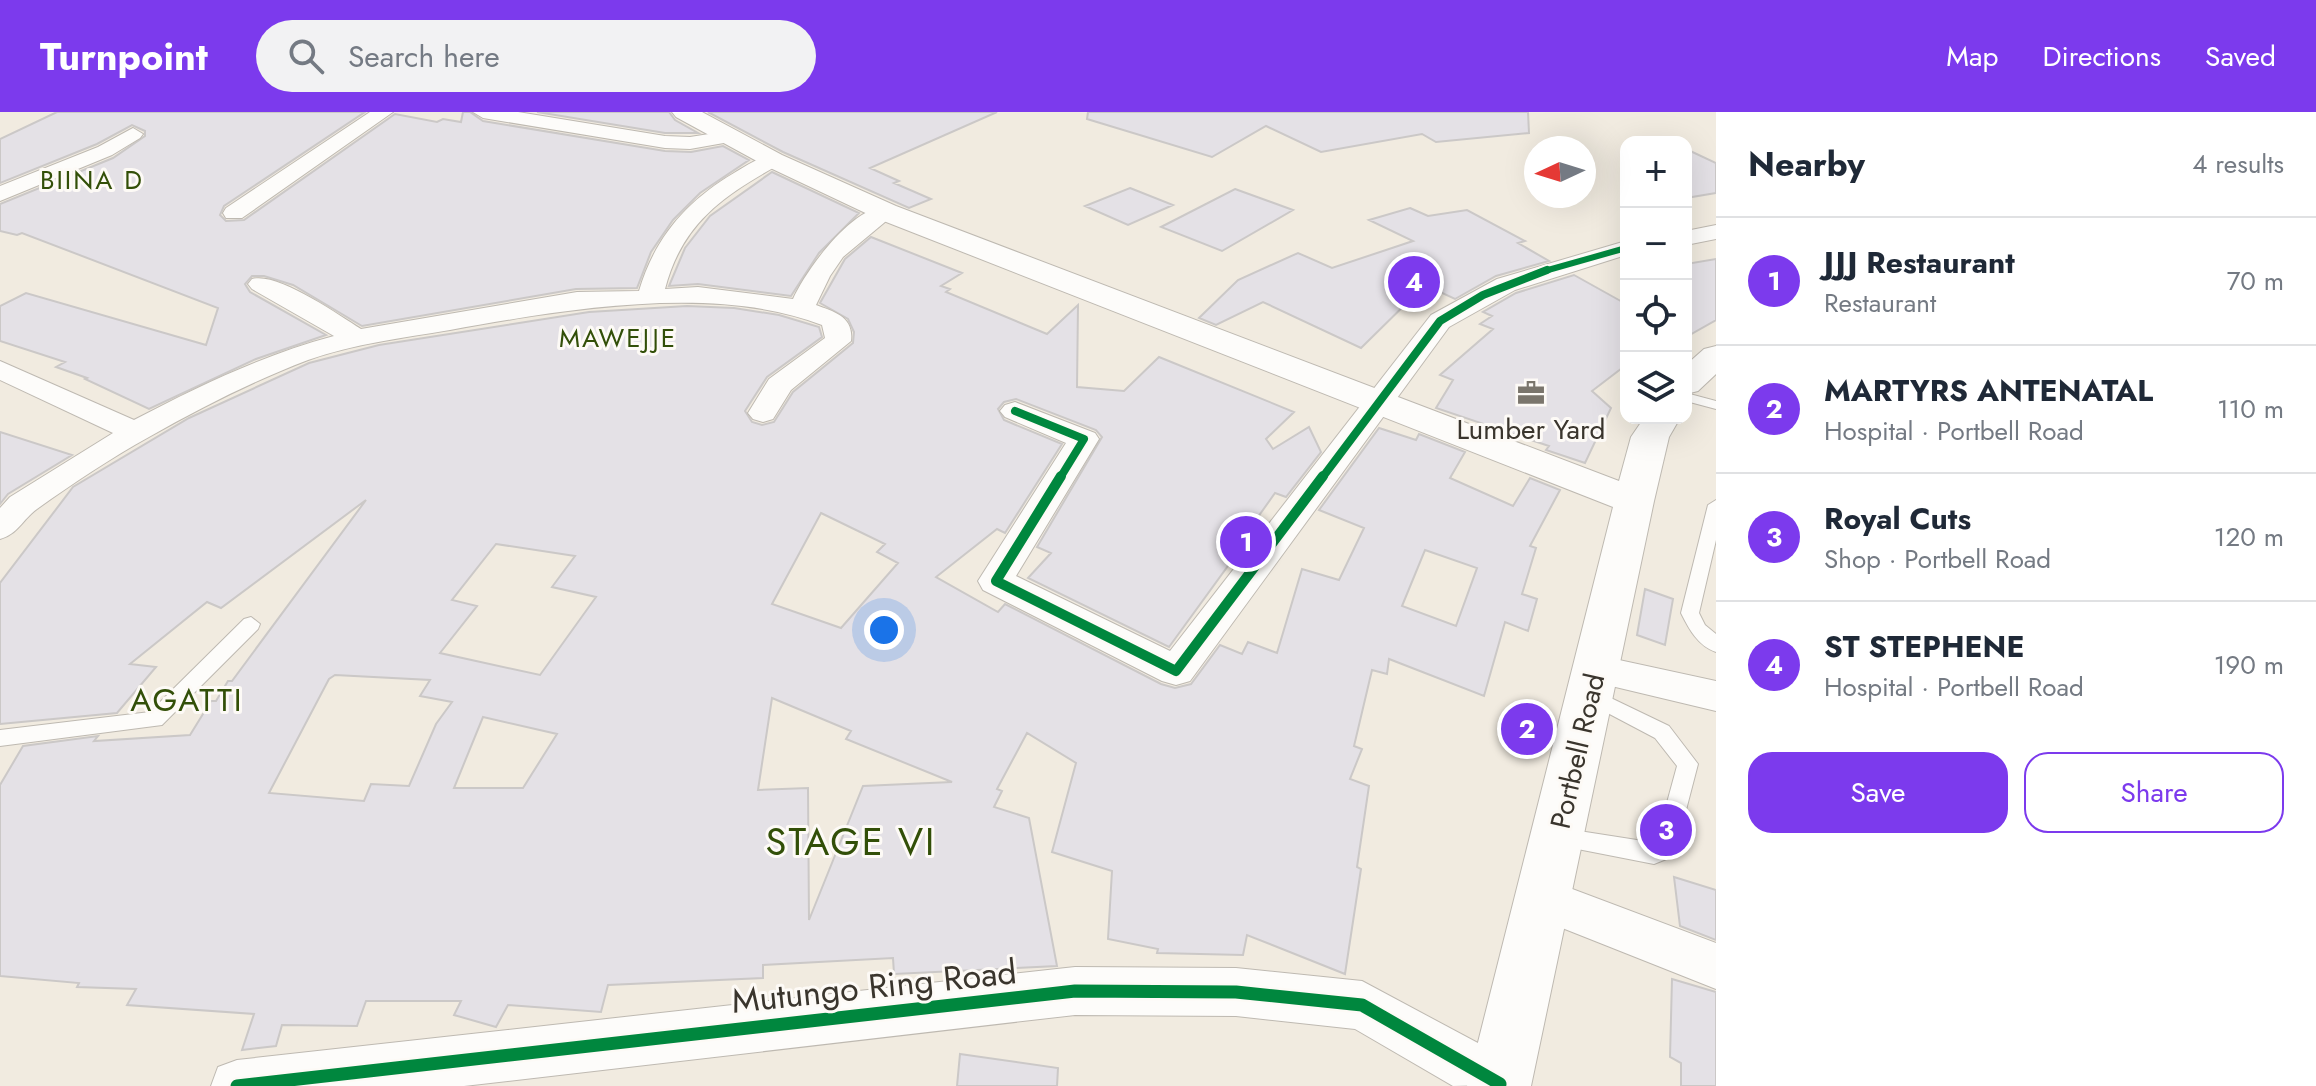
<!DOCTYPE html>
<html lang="en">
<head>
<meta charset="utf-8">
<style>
	body { margin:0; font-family:Jost,sans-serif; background:#f2f2f3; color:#1f2937 }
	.controls { position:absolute; right:24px; top:24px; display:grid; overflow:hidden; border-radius:16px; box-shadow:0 8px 32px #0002 }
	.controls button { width:72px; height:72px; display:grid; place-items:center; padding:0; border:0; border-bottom:2px solid #e0e1e3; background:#fff; color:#1f2937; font:40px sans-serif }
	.compass { position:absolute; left:1524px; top:24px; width:72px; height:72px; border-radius:50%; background:#fff; box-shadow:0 8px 32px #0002; rotate:266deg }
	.you { position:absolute; left:884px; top:518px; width:28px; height:28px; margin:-20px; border:6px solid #fff; border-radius:50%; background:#1a73e8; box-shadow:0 0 0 12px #1a73e833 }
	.badge { display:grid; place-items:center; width:52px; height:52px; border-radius:50%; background:#7c3aed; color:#fff; font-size:26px; font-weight:700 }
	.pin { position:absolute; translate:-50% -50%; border:4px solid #fff; box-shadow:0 2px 8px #0006 }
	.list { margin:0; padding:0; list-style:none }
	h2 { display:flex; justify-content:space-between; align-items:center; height:104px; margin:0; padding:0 32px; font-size:34px }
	h2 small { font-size:26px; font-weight:400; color:#747a83 }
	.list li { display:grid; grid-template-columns:52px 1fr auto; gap:24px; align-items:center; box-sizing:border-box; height:128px; padding:0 32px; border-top:2px solid #e0e1e3 }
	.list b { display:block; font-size:30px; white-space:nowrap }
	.list p { margin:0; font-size:26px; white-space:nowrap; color:#747a83 }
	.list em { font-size:26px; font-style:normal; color:#747a83 }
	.actions { display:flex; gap:16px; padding:24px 32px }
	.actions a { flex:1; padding:18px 0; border:2px solid #7c3aed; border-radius:24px; text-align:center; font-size:28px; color:#7c3aed }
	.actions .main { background:#7c3aed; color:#fff }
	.icon { flex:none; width:44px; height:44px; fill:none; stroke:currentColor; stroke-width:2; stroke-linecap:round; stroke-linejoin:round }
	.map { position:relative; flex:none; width:1716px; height:974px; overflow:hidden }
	header { display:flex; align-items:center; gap:48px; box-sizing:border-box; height:112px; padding:0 40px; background:#7c3aed; color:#fff }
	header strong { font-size:38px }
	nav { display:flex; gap:44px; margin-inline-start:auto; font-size:28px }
	.search { width:560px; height:72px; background:#f2f2f3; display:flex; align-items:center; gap:20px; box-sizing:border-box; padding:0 28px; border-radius:44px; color:#747a83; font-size:30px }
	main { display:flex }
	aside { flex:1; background:#fff }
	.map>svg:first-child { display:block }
	.building { fill:#e4e1e6; stroke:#cbc8c7; stroke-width:2; fill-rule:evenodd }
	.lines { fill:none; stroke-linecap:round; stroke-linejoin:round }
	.service-casing { stroke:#beb9b1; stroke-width:2 }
	.minor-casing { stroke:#beb9b1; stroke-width:2 }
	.secondary-casing { stroke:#beb9b1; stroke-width:2 }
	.service { fill:#fdfcfa; fill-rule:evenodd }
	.minor { fill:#fdfcfa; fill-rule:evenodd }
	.secondary { fill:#fdfcfa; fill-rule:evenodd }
	.cycleway-far3-casing { stroke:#fdfaf6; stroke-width:9 }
	.cycleway-far2-casing { stroke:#fdfaf6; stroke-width:12 }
	.cycleway-far1-casing { stroke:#fdfaf6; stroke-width:15 }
	.cycleway-casing { stroke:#fdfaf6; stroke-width:18 }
	.cycleway-far3 { stroke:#00873e; stroke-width:6 }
	.cycleway-far2 { stroke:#00873e; stroke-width:8 }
	.cycleway-far1 { stroke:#00873e; stroke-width:10 }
	.cycleway { stroke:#00873e; stroke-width:13 }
	.labels { text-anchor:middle; stroke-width:6; stroke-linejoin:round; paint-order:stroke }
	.far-quarter-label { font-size:26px; letter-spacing:2px; fill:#324f08; stroke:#fdfaf6 }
	.poi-label { font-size:28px; fill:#3a352d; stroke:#fdfaf6 }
	.street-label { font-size:28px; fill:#3a352d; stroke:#fdfaf6 }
	.quarter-label { font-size:32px; letter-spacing:2px; fill:#324f08; stroke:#fdfaf6 }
	.near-street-label { font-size:34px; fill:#3a352d; stroke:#fdfaf6 }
	.near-quarter-label { font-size:38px; letter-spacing:2px; fill:#324f08; stroke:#fdfaf6 }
</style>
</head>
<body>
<header>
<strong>Turnpoint</strong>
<div class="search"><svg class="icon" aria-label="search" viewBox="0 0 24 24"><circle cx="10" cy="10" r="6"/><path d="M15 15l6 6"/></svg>Search here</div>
<nav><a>Map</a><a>Directions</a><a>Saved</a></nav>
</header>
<main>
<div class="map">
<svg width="1716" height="974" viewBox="0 0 1716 974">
	<rect width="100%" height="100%" fill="#f1ebe0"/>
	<path class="building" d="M57,0H365L224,94L220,103L226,109L244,108L395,2L437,10L443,7L461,10L463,0H470L483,9L665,39L691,40L723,34L749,48L700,81L673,108L651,140L637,176L576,177L362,214L293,173L264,164H252L245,172L250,180L326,223L256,247L149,297L85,267L87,266L56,255L65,250L0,229V194L26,181L206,233L218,196L22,121L17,123L0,119V92L113,46L145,24V19L132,13L97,32L0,71V27Z
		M537,0H669L675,8L698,21H665Z
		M708,0H997L870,56L899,69L894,71L931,87L909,96L783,40Z
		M1088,0H1528L1529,21L1436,30L1422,22L1321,40L1266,14L1212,45L1087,7Z
		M1686,37L1716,51V81L1686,86Z
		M772,60L859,101L819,141L791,184L698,172L669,174L685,136L710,104Z
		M1130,76L1173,93L1128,113L1085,94Z
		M1235,77L1293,98L1222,139L1161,115Z
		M1410,96L1428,104L1467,98L1525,129L1518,131L1549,149L1496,164L1455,187L1425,173L1361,236L1263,190L1216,213L1199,206L1238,168L1298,141L1332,156L1413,129L1369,108Z
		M871,125L962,161L941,174L950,177L946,180L1047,222L1078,193L1077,275L1124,279L1159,245L1294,300L1266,327L1273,337L1309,315L1321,340L1286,385L1275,381L1226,450L1230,451L1169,535L1028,466L1051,441L1037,435L1102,325L1096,318L1016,287L1004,290L998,297L1004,308L1062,332L1005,421L997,417L936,465L998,500L1005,492L1161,572L1175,576L1191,572L1220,533L1242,542L1248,530L1277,541L1302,457L1339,468L1364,416L1319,398L1379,316L1416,328L1419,322L1465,340L1450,366L1513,394L1530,366L1560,378L1530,434L1536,436L1522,482L1537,487L1528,519L1505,510L1484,584L1389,547L1387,562L1372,558L1354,634L1362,637L1350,667L1369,674L1357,755L1361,757L1345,862L1247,823L1243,843L1157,841L1158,837L1108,827L1112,759L1052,740L1076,651L1027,621L997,677L1002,679L994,695L1029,706L1057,854L894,862L893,846L763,853V866L608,873L601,900L508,893L496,915L454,903L461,889H366L357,914L282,913L276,934L242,938L254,902L127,893L136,877L77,875L79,871L0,864V673L23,634L98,624L94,629L190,623L211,589H216L228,569H232L366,388L221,496L207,490L130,552L156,555L117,601L0,612V471L73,375L189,306L309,251L379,233L589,200L687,194L734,196L779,203L819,215L822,225L767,265L745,299L752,310L762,313L774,310L793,280L853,231L854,220L848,207L820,191L845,147ZM821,401L885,432L877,440L898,451L841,516L772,492ZM496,432L575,444L552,475L596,485L540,563L440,541L477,494L452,488ZM1425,438L1477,456L1456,514L1402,494ZM335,563L430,568L420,584L452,590L436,612L409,674L371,672L364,689L269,681L329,567ZM772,586L851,619L846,627L952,670L863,674L809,808L808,676L758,678ZM483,605L557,622L523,676H454Z
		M1716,147V208L1686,225V152Z
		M1574,163L1626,192V253L1592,279L1611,296L1585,351L1546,338L1549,334L1436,296L1453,268L1440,263L1493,217L1480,212L1492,204L1483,200L1516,181Z
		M0,320L72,343L8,382L0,392Z
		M1645,477L1673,487L1665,533L1637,523Z
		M1674,765L1716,778V828L1680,814Z
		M1672,867L1716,880V974H1681V951L1670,945Z
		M960,942L1058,956L1057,974H957Z"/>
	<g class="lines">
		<g class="service-casing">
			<path id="service" d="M1686,281L1716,289V297L1686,289Z
				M1716,388V428L1699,501L1705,513L1716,522V540C1698,534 1689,517 1681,501L1708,393Z
				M251,505L260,512L258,517L162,613L0,634V618L150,600L244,507Z
				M1590,576L1669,614L1698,652L1674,744L1654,752L1552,732L1549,725L1552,718L1560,716L1656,731L1677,654L1655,626L1583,588L1580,583L1583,578Z"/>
		</g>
		<g class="minor-casing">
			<path id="minor" d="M370,0H393L242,106H226L223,101L226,96Z
				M473,0H518L665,24L690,25L728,19L738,25L735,29L690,37L665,36L483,6Z
				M133,16L143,22L140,26L112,43L0,89V74L98,35Z
				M773,42L780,44L783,48L780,52C723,84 682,111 665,177L698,175L793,187C806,158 857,86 894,95L897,100L843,145L830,164L816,193C835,200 854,205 851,229L791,278L773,307L763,310L753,307L748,301L769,267L825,226L822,213C715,171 561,198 450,218C403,226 353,232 308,248C253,269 200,296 149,325C111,346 72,372 37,397C22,408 18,422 0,427V396L10,385L113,321L0,268V249L134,308C199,274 263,243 334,224L252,177L248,172L252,167C278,160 337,202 361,217L577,180L639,179C655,125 687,89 734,61C746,54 759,45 773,42Z
				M1716,113V127L1686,133V119Z
				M1626,129V143L1515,178L1449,215L1190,569L1176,573L1162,569L983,478L978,469L1066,331L1005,305L1000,299L1005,293L1015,290L1095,321L1099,327L1016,464L1170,539L1431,203L1497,167Z
				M1596,543L1716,569V599L1582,567L1577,557L1582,547Z
				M1543,766L1716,831V877L1527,802L1520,787L1527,772Z
				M1075,855L1236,856L1362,869L1519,953L1526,972L1453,974L1355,917L1236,904L1075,903L464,974H211L218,955L237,948Z"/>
		</g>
		<g class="secondary-casing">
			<path id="secondary" d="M672,0H702L782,43L896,94L1619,369L1631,325L1644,306H1680L1669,325L1654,389L1531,974H1467L1613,395L876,106L764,53L676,5Z
				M1716,234V262L1698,279L1686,282V253L1704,237Z"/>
		</g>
		<use href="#service" class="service"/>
		<use href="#minor" class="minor"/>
		<use href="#secondary" class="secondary"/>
		<g class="cycleway-far3-casing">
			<path id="cycleway-far3" d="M1541,160L1626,136"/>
		</g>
		<g class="cycleway-far2-casing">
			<path id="cycleway-far2" d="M1015,299L1084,327L1060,366
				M1322,366L1440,209L1483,183L1547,158"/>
		</g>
		<g class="cycleway-far1-casing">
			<path id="cycleway-far1" d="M1061,364L996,469L1176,559L1323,364"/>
		</g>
		<g class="cycleway-casing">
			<path id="cycleway" d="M237,974L1075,879L1236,880L1362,893L1500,972"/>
		</g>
		<use href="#cycleway-far3" class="cycleway-far3"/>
		<use href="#cycleway-far2" class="cycleway-far2"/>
		<use href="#cycleway-far1" class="cycleway-far1"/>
		<use href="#cycleway" class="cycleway"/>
	</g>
	<defs>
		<g id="office-bare" transform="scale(2.16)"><path d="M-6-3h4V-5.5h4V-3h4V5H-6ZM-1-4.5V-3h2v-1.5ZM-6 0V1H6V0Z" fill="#7a756c" stroke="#fdfaf6" stroke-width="2.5" paint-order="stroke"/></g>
	</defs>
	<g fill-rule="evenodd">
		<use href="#office-bare" x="1531" y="281"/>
	</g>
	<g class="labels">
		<g class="far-quarter-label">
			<text x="92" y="77">BIINA D</text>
			<text x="618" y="235">MAWEJJE</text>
		</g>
		<g class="poi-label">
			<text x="1531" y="327">Lumber Yard</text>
		</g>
		<g class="street-label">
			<text transform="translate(1577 639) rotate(-77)" y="10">Portbell Road</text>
		</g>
		<g class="quarter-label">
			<text x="187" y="599">AGATTI</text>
		</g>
		<g class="near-street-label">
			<text transform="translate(874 874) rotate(-6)" y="12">Mutungo Ring Road</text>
		</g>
		<g class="near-quarter-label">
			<text x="851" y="743">STAGE VI</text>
		</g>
	</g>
</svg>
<div class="controls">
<button>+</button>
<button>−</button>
<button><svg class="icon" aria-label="locate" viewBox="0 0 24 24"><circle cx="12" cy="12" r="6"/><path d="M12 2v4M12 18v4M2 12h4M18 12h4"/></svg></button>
<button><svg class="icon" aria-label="layers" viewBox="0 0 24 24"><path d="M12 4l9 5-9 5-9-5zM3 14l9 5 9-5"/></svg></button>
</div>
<svg class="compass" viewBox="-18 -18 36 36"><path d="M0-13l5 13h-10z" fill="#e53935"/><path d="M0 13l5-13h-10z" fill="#747a83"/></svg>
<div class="you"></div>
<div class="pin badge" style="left:1246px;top:430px">1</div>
<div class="pin badge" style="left:1527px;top:617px">2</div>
<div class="pin badge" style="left:1666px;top:718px">3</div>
<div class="pin badge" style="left:1414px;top:170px">4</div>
</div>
<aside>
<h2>Nearby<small>4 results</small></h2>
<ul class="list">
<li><span class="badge">1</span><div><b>JJJ Restaurant</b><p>Restaurant</p></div><em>70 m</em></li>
<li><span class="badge">2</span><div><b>MARTYRS ANTENATAL</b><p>Hospital · Portbell Road</p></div><em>110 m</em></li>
<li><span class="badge">3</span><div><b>Royal Cuts</b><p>Shop · Portbell Road</p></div><em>120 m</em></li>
<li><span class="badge">4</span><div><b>ST STEPHENE</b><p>Hospital · Portbell Road</p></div><em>190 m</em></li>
</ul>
<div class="actions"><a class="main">Save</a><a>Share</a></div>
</aside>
</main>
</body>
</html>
